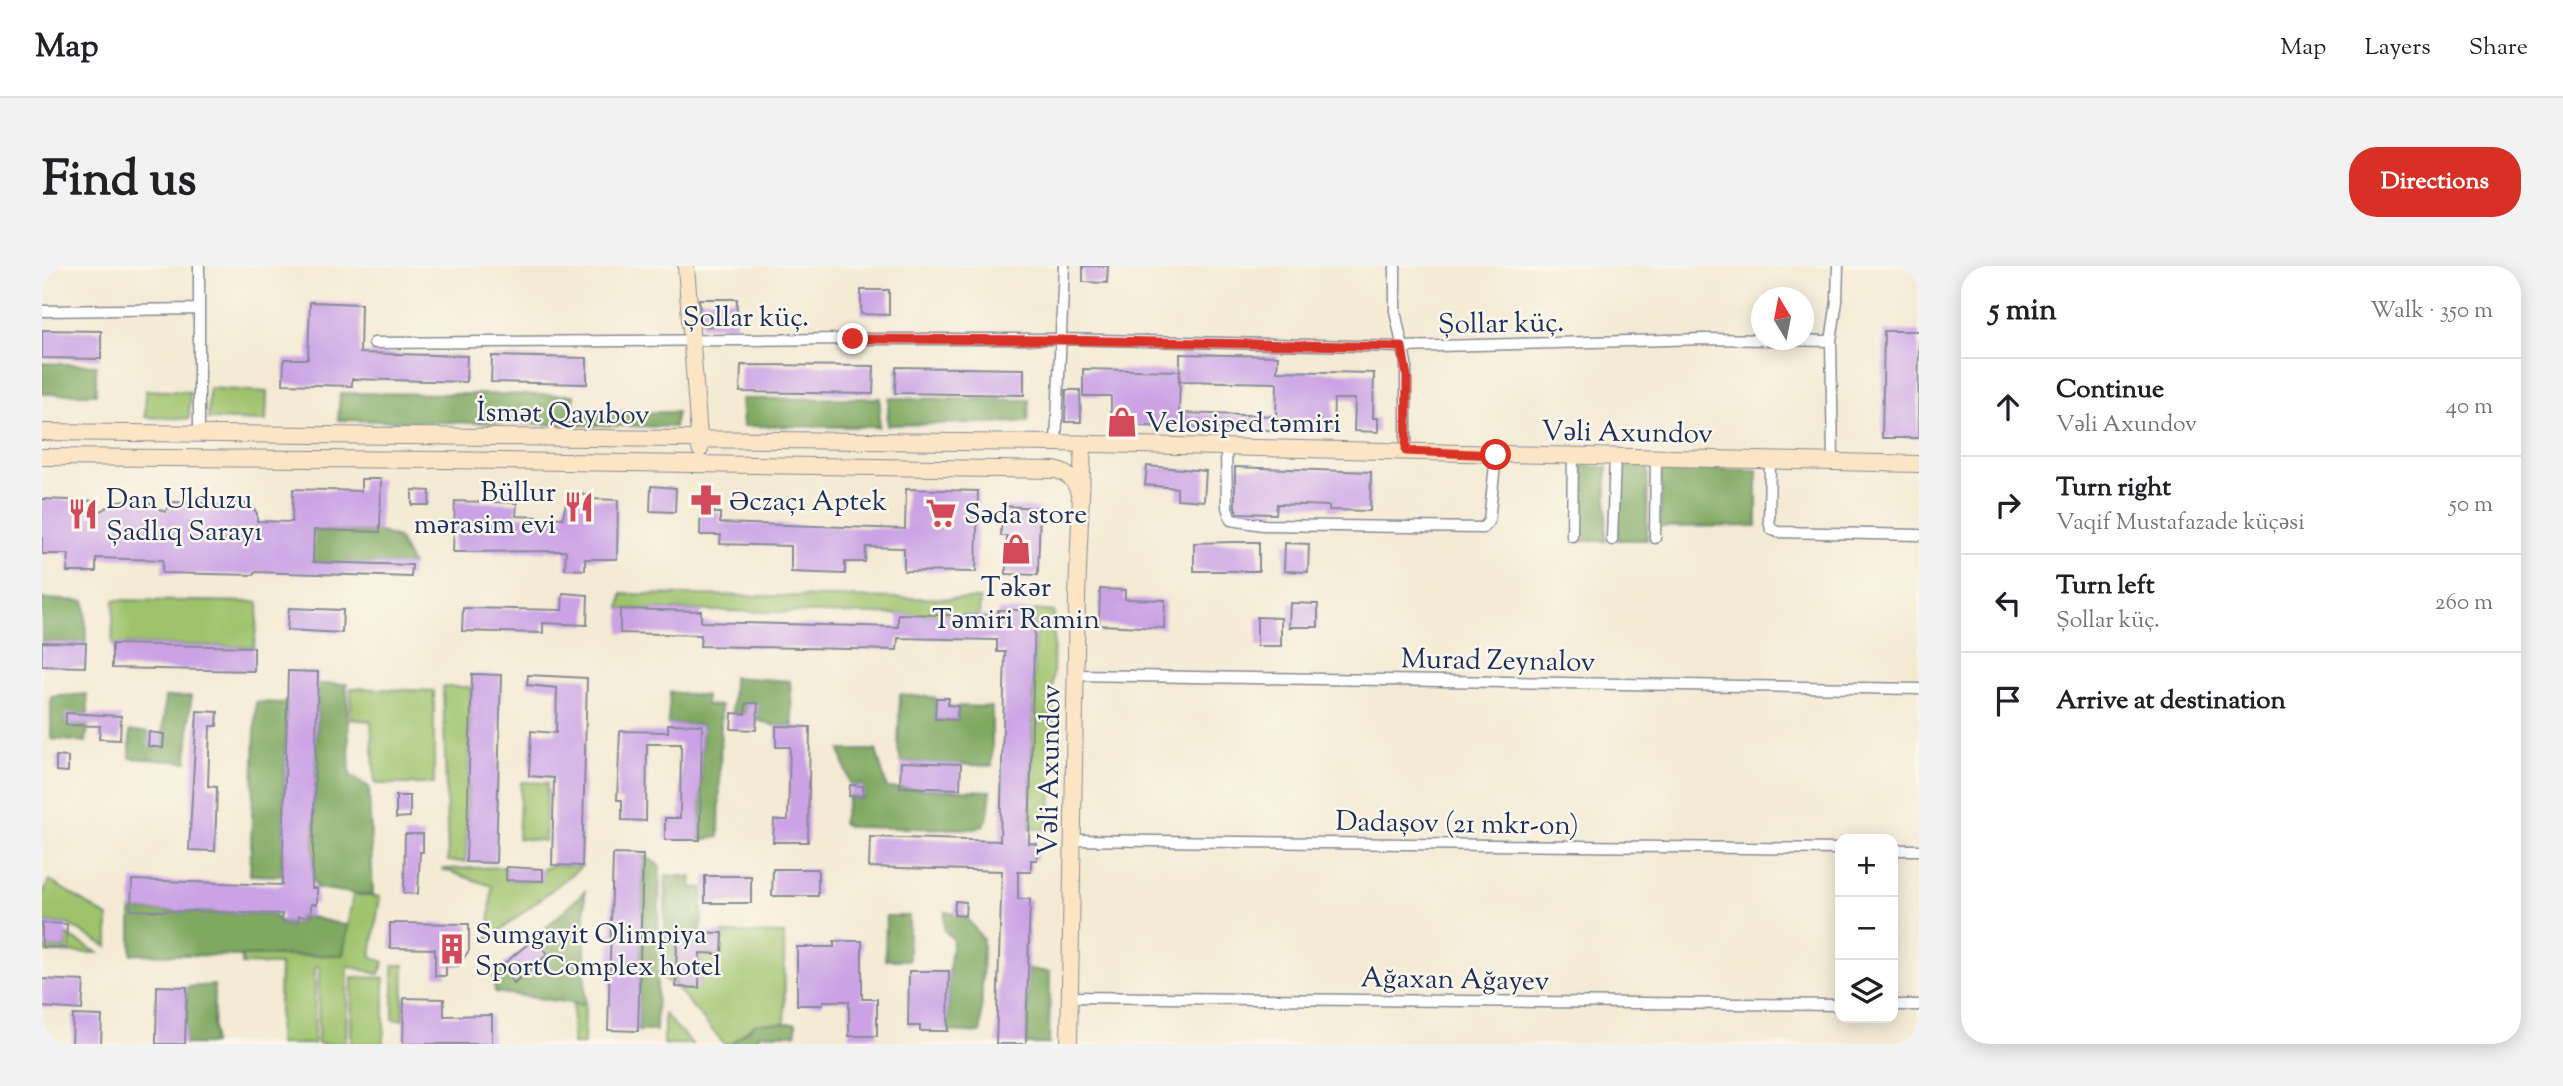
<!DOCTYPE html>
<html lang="en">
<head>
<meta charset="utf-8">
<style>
	body { margin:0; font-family:"Sorts Mill Goudy",serif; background:#f2f2f2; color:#202124 }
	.controls { position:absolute; right:21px; bottom:21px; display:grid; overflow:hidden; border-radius:14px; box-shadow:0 4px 18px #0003 }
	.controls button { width:63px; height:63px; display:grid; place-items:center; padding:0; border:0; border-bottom:2px solid #e0e0e0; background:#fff; color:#202124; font:35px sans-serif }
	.compass { position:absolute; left:1709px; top:21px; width:63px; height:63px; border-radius:50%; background:#fff; box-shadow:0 4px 18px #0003; rotate:350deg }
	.stop { position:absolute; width:21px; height:21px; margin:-16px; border:5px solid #d93025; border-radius:50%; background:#fff }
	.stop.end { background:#d93025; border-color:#fff; box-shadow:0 2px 7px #0008 }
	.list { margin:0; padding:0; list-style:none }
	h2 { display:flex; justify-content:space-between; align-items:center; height:91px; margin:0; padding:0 28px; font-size:30px }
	h2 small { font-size:23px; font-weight:400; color:#757577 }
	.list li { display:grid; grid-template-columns:46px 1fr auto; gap:21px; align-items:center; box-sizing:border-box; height:98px; padding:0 28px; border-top:2px solid #e0e0e0 }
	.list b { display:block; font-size:26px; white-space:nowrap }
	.list p { margin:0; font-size:23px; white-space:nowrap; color:#757577 }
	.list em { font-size:23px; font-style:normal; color:#757577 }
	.icon { flex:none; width:38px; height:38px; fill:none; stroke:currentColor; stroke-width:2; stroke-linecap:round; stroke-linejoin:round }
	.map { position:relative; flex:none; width:1877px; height:778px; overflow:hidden; border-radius:28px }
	header { display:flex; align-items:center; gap:42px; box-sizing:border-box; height:98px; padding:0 35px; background:#fff; border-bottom:2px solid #e0e0e0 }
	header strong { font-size:33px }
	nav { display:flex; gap:38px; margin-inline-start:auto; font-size:24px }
	.intro { display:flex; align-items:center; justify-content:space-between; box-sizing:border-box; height:168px; padding:0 42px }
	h1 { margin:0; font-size:49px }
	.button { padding:18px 32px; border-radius:28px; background:#d93025; color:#fff; font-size:24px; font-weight:700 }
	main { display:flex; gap:42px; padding:0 42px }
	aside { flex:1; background:#fff; border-radius:28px; box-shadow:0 4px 18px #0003 }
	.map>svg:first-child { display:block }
	.green { fill:#9fc26c; stroke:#5d7865; stroke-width:2 }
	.forest { fill:#7fa860; stroke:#4d6c5f; stroke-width:2 }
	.building { fill:#caa2e5; fill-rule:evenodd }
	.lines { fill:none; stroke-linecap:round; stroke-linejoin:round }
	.street-casing { stroke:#888c98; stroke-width:13 }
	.secondary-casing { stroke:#888c98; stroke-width:18 }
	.street { stroke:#fff; stroke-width:10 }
	.secondary { stroke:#fce5c4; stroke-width:16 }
	.route { stroke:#d93025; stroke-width:9 }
	.labels { text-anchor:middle; stroke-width:5; stroke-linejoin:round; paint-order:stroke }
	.street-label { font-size:28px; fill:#1b2f5e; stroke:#fbf7ec }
	.poi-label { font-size:28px; fill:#1b2f5e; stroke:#fbf7ec; text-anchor:start }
</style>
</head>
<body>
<header>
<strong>Map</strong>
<nav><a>Map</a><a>Layers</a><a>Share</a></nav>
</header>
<div class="intro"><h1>Find us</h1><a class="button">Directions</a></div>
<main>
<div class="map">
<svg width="1877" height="778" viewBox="0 0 1877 778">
	<rect width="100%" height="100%" fill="#fbf7ec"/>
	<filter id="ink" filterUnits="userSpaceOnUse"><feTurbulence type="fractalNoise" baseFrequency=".0143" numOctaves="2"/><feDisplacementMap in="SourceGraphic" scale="14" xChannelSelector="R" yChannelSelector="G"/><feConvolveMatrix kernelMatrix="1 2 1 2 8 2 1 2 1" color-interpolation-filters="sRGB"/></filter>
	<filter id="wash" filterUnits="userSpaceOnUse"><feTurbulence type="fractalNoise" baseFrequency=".00686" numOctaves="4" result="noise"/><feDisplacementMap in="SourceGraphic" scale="28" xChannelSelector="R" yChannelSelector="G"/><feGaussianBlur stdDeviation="1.57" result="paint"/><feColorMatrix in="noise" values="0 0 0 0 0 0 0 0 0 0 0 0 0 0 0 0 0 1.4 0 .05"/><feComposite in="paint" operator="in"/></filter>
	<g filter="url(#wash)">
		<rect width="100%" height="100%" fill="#f4ead3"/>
		<path class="green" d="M167,122L225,126L224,155L166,153Z
			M104,124L148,126L147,153L103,151Z
			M580,328L938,333L937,350L578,343Z
			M72,334L217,336L212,381L70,378Z
			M993,344L1012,346L1009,564L988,562Z
			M401,421H429L424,596L406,595Z
			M309,422L392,425V518H333L329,455L309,453Z
			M479,516L505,517L503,575L476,572Z
			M510,599L540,600L446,674L450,620L400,603L464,601V614L500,615L501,603Z
			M7,614L66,651V681L25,658L0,657V630Z
			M311,628L338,631L329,690L342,696L337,708L306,700L304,778H276L277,700H273L272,778H236L238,699L200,698V690L300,689Z
			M681,667L742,668L743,757H714L689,778H682L634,721H657L658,687L680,688Z
			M24,668L56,687L0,686V681L24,682Z
			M351,699H362L361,754H351Z
			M310,711L342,712V778H309Z
			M531,739H543L542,778H530Z
			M622,748L650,778H622Z"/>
		<path class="forest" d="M0,97L54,99V128H0Z
			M298,127L532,129L531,147L635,146L632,161L296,154Z
			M838,132L837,161L701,160L699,133Z
			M847,132L987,134L986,156L845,159Z
			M1538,200L1565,201L1564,275H1535Z
			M1606,200L1605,274H1576L1577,201Z
			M1620,202L1715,204V260L1618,261Z
			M272,264L338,266L356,272L370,299L225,295Z
			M0,333L43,335L44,377L0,376Z
			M691,411L748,415L751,461L734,460L715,454V437H704L703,448L690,447Z
			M276,418H305L308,509L327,521L331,630L275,622L270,611Z
			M628,426L664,430V439L679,440L677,571L658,574L660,459L626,458Z
			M45,428L46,448H24V458L46,460L44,476L9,473V431Z
			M858,428L894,432L893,453L915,454L916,440L950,441V500L859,496L856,483Z
			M149,430L145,496L88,492V465L107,466L120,481L123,431Z
			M214,436L245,437L240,610L208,609Z
			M798,484H834L845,522L949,525L946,550L942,559L932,563L808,561L800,557L807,530L821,531V520L808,519Z
			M601,589L618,600L614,765H596Z
			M624,609L650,611L649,621L661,622L659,666H635L634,721L621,713Z
			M543,625V739L453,726L451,704L506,688L493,672Z
			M89,644L230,648L240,657H256L257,650L269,651L306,660L301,689L200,690L89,688Z
			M903,646L923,650L941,673L939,767L906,765L907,705L911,673L902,664Z
			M844,650H867V694H843Z
			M986,703L1008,706L1007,778H984Z
			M172,719L171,778H143L145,721Z
			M714,757H754V768H717L716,778H689Z"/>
		<g id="blocks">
			<path class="building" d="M1041,0H1066L1065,17L1041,16Z
				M819,24H847V49L819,48Z
				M657,33H695L694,60H659Z
				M268,36L319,38L318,87L425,90L424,116L310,113V120L241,118L242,93H266Z
				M0,64L59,65V93L0,92Z
				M1842,65H1877L1876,172H1840Z
				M1138,88L1236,90L1235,105L1332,107L1331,152H1336V166L1312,165L1313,133H1292L1291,166L1069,159V130H1041V103L1138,105ZM1138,105L1137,115L1235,117L1234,150L1137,147Z
				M450,90L545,92V118L449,116Z
				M699,99L832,100L831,128L698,126Z
				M854,101L982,103V129L853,127Z
				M1024,124H1038L1039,156H1023Z
				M1105,200L1164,205L1162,235L1135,233V222L1103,219Z
				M1193,201L1329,206L1328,245L1287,244V240L1235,238L1234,248L1195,247L1193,240Z
				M319,213H339L338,266L272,264L271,296L370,299L369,311L213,306L212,309L120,307L121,294L54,292V306H25L27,288H0V233L56,235L55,247L76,235L90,233L103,235L123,246L131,236L174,238L180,246L190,237L206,238L215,247V255L250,256L251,223L319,225Z
				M609,220L634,222L633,246L608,245Z
				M864,223L936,225L934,306L862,305V282L824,281L823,296H803V308L749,306V280L678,278L679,269H658L659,229H673L672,247H678V257L863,263Z
				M370,224L388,225L387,239H370Z
				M539,228L547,230L550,233L576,234L575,293H543V304L523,303L524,285L411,286L413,235L475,237L474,250L521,252L524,235L531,230Z
				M960,240L998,242L996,309L964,308L965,270H959Z
				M1193,276H1217V305H1152V277Z
				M1243,277L1267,278L1266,306L1242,305Z
				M1058,323L1083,324V333L1123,334L1122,362L1057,359Z
				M521,327L546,329L545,359L501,357V367L420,365L421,342L520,344Z
				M1248,337L1276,338V361H1247Z
				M247,342L301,344L300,367L245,364Z
				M578,343L659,345V356L856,361V348L956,350V344H993L987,577L995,578V594H989V606H976V633H988L984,778H954L960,605L827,601L828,571L958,575L963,386H955V374L856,372L855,384L658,380L659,369L578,367Z
				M1215,351L1239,352V380H1215Z
				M0,376L44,377L43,401L0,400Z
				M70,378L212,381V405L70,402Z
				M246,405L276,406L270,622H275V638H269V651L257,650L256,657H240V648L89,644L90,614L240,619Z
				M430,408L459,409L454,597L424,596Z
				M486,409L545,412L540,600L510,599L512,512L487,510L489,465L514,467L515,422L485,419Z
				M894,432H907L906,439L916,440L915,454L893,453Z
				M704,437H716L714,464L689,463L690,447L703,448Z
				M155,445L176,446L175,460H168L166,520L175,521L173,585L147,584Z
				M24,447L79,450L78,474L57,473L58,460L24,459Z
				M626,458L660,459L658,574H623V552H638L639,478H605L604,555L580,554V534H575L578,465L626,466Z
				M734,460L768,461L766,576H731L732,554H746L748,481H734Z
				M107,466L122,468L121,482L106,480Z
				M14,490L26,491V506L14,505Z
				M859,496L919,498L918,523L858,521Z
				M808,519L821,520V531L807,530Z
				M354,530H368V551L354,552Z
				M363,568H381V586H378L376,628L362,627Z
				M571,588L601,589L596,765L566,764Z
				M464,601L501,603V615L464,614Z
				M731,603H776V630H730Z
				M663,610H709V637H663Z
				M913,635L924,636L923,650L912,649Z
				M0,657L25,658L24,682L0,681Z
				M348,657L427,658V684L417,700H404V710H393V683L348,682Z
				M635,666L681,667L680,688L658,687L657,722L634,721Z
				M493,672L506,688L472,717L458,701Z
				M792,675H820V733H835V770H807V735H781V739H755V681H792Z
				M867,705H907L906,765H878V760H866Z
				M0,713L42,715L40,744L0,741Z
				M115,720L145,721L143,778H114Z
				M362,732L402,733V750L450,749V778H361Z
				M31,749L60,750L59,778H30Z"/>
		</g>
	</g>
	<g filter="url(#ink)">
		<use href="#blocks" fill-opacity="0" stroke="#888c98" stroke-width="2"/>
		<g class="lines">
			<g class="street-casing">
				<path id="street" d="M1353,0V45L1364,97V185
					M0,45L157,43
					M332,77L811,73H1018L1360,81L1662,73L1789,75
					M157,167V0
					M1014,177L1022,0
					M1184,182L1185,241L1189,254L1221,259L1441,262L1447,255L1454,189
					M1728,194L1727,255L1729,263L1736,266L1877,269
					M1791,196L1789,75L1795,35L1796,0
					M1530,270L1531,190
					M1613,272L1614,192
					M1570,274L1573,191
					M1034,409L1877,423
					M1031,574L1798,583
					M1851,584H1877
					M1028,731L1798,739
					M1851,739H1877"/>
			</g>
			<g class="secondary-casing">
				<path id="secondary" d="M644,0L658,183
					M0,166L1014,177L1877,198
					M0,191L402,194L1013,204C1028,207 1035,217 1038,232
					M1027,778L1035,330L1041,179"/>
			</g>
			<use href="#street" class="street"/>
			<use href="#secondary" class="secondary"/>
		</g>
	</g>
	<g class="lines" filter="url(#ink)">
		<path class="route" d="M811,73L1018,74L1360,81L1365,111L1364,185L1454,189"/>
	</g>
	<defs>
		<g id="shop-bare" transform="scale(2.415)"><path d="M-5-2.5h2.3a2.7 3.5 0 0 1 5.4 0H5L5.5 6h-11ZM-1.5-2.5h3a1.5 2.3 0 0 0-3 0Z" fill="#d1495b" stroke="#fbf7ec" stroke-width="2.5" paint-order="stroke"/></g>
		<g id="pharmacy-bare" transform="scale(2.415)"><path d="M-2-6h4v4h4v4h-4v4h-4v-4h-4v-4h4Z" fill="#d1495b" stroke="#fbf7ec" stroke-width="2.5" paint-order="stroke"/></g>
		<g id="restaurant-bare" transform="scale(2.415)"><path d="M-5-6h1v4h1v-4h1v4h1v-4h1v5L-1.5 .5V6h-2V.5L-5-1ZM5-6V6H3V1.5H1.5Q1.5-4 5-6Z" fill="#d1495b" stroke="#fbf7ec" stroke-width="2.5" paint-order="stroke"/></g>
		<g id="supermarket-bare" transform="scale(2.415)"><path d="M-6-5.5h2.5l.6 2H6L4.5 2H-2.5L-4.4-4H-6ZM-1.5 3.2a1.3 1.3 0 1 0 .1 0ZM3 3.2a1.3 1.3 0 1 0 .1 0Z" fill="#d1495b" stroke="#fbf7ec" stroke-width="2.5" paint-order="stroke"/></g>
		<g id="building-bare" transform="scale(2.415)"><path d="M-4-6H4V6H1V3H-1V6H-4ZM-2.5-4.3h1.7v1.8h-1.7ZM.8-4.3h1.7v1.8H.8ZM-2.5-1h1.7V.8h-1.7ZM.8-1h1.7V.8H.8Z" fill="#d1495b" stroke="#fbf7ec" stroke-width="2.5" paint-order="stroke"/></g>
	</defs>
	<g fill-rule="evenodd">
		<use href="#shop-bare" x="1080" y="156"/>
		<use href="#pharmacy-bare" x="664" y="234"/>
		<use href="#restaurant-bare" x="537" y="241"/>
		<use href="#supermarket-bare" x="899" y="247"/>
		<use href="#restaurant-bare" x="41" y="248"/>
		<use href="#shop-bare" x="974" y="283"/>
		<use href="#building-bare" x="410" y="683"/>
	</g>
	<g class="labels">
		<g class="street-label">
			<text x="704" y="60">Şollar küç.</text>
			<text transform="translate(1459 56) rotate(-1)" y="10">Şollar küç.</text>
			<text transform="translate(521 146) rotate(1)" y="10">İsmət Qayıbov</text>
			<text transform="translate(1585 165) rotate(1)" y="10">Vəli Axundov</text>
			<text transform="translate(1456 393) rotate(1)" y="10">Murad Zeynalov</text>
			<text transform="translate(1006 504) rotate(-89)" y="10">Vəli Axundov</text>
			<text transform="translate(1415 556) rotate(1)" y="10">Dadaşov (21 mkr-on)</text>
			<text transform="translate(1413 712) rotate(1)" y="10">Ağaxan Ağayev</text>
		</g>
		<g class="poi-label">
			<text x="1103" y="166">Velosiped təmiri</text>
			<text x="514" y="235" text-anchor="end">Büllur<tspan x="514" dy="32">mərasim evi</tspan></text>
			<text x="64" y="242">Dan Ulduzu<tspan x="64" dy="32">Şadlıq Sarayı</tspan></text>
			<text x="687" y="244">Əczaçı Aptek</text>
			<text x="922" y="257">Səda store</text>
			<text x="974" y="330" text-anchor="middle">Tәkәr<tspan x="974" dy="32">Tәmiri Ramin</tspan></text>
			<text x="433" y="677">Sumgayit Olimpiya<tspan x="433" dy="32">SportComplex hotel</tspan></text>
		</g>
	</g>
</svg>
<div class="controls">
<button>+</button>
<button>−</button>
<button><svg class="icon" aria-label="layers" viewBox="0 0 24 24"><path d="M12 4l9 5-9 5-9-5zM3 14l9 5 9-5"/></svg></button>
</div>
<svg class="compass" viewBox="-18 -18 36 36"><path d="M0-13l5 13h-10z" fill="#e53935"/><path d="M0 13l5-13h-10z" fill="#757577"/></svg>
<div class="stop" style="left:1454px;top:189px"></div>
<div class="stop end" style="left:811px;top:73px"></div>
</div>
<aside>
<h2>5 min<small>Walk · 350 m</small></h2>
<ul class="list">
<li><svg class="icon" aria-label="ahead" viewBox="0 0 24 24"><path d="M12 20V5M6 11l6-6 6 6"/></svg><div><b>Continue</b><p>Vəli Axundov</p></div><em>40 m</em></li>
<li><svg class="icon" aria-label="right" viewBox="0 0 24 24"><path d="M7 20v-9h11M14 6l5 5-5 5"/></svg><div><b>Turn right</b><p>Vaqif Mustafazade küçəsi</p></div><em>50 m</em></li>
<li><svg class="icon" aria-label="left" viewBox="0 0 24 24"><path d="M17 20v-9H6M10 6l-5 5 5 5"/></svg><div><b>Turn left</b><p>Şollar küç.</p></div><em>260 m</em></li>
<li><svg class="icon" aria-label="arrive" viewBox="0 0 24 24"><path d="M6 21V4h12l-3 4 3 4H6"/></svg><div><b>Arrive at destination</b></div></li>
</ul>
</aside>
</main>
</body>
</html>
